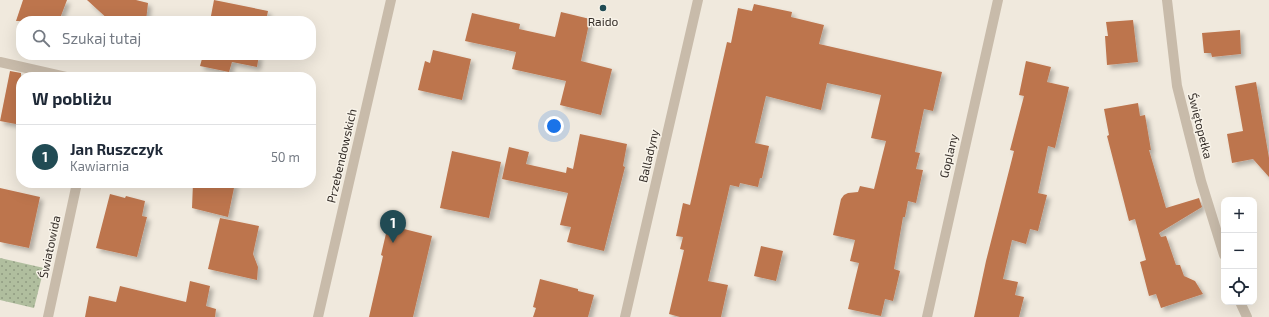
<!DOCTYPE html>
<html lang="pl">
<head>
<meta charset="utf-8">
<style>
	body { margin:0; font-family:"Exo 2",sans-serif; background:#f2f2f3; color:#1f2937 }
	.controls { position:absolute; right:12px; bottom:12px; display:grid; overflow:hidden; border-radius:8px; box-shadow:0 4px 16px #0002 }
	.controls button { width:36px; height:36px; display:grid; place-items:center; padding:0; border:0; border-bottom:1px solid #e0e1e3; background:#fff; color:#1f2937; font:20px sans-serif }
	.you { position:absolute; left:554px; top:126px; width:14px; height:14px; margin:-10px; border:3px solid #fff; border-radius:50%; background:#1a73e8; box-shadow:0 0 0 6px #1a73e833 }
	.badge { display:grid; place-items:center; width:26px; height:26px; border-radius:50%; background:#214b54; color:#fff; font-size:13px; font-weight:700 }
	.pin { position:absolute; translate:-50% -33px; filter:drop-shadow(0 1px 2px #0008) }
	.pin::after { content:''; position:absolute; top:21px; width:14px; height:12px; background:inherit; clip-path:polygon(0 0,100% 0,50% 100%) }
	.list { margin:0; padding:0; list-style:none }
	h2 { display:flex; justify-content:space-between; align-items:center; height:52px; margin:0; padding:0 16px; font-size:17px }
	h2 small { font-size:13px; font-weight:400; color:#747a83 }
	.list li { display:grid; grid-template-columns:26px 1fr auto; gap:12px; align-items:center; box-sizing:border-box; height:64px; padding:0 16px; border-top:1px solid #e0e1e3 }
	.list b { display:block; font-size:15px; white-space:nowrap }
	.list p { margin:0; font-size:13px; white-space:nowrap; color:#747a83 }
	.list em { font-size:13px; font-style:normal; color:#747a83 }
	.icon { flex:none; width:22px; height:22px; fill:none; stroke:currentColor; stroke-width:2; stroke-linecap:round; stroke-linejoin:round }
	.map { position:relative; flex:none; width:1269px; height:317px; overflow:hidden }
	.search { position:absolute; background:#fff; box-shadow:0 4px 16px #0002; left:16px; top:16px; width:300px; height:44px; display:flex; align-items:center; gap:10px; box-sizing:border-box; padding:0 14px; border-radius:16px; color:#747a83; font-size:15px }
	.panel { position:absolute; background:#fff; box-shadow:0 4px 16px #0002; left:16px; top:72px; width:300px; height:116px; border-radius:16px }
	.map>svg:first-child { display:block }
	.grass { fill:url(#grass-dots) }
	.building { fill:#bd754e; filter:url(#shadow) }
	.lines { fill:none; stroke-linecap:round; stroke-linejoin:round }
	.minor { stroke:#c8bbaa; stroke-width:10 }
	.poi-dot { fill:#214b54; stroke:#f8f3e9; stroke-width:1.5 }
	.labels { text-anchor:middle; stroke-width:3; stroke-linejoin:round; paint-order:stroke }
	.poi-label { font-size:12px; fill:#352e29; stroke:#f8f3e9 }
	.street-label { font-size:12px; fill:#352e29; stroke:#f8f3e9 }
</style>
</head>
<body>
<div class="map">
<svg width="1269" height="317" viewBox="0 0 1269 317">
	<defs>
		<pattern id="grass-dots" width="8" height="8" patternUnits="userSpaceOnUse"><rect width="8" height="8" fill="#b0be9e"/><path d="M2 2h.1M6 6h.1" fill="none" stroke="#909b81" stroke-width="1.8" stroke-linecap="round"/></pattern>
		<filter id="shadow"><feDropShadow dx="3.5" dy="3.5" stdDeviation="2" flood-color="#0004"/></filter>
	</defs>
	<rect width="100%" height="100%" fill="#f0e9dd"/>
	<path class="grass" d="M0,258L44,268L34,308L0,300Z"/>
	<path class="building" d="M23,0H67L59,21H16Z
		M87,0H136L148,3L146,21H110Z
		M214,0L268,11L266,21H210Z
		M754,4L792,12L791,17L824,25L819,44L942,72L933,111L924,109L915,152L920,153L916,169L923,170L916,203L908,201L905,217H903L894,269L900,271L893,301L885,299L881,316L848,309L859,263L850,261L855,240L833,235L841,199L844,195L848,193L858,192L860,186L874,189L886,141L871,138L881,95L827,83L821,110L766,96L755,143L769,146L762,178H760L758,187L740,183L739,187L730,185L708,281L728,285L721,317H680L669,314L684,250L680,249L683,237L676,236L683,203L690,205L727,42L731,43L738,8L752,11Z
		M561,12L590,19L581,61L612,69L601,115L560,105L566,81L512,69L516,52L465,41L472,13L520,24L519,29L555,37Z
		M1133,20L1138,62L1107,65L1105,36H1108L1106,22Z
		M1240,30L1241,54L1212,57L1211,53H1204L1202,33Z
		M433,50L471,59L462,100L418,90L425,61L430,63Z
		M203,55H259L257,67L232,62L229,72L200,66Z
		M1026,61L1051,67L1047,82L1069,87L1055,148L1048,146L1038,193L1047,195L1038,231L1030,229L1026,244L1012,240L1003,279L1018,282L1015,295L1024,297L1019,317H974L986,261L1014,151L1010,150L1024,96L1019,95Z
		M10,71L21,73V125L0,121Z
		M1256,82L1269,158V177L1253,159L1232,163L1227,134L1243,131L1235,86Z
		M1138,103L1140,116L1145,115L1151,150H1149L1166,208L1199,198L1202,207L1159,233L1161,237L1166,236L1176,265H1180L1184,276L1195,281L1203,294L1161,308L1156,294L1149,296L1140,262L1146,260L1135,219L1129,221L1107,136L1109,135L1104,109Z
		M580,134L627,144L623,166L625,167L604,251L567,242L571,227L560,225L568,193L502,179L509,147L529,152L526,164L566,173L567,167L573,169Z
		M452,151L501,162L489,218L440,208Z
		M193,183H235L228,217L192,208Z
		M0,188L40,197L29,248L0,242Z
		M110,194L125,198L126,196L145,201L142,216L147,217L137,257L96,248Z
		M220,218L259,226L253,254L258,267L257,280L208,269Z
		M388,225L432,236L413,317H369L383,256L381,255Z
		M761,246L783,251L776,281L754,276Z
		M540,279L578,289V291L594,295L588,317H533L536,308L533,307Z
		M190,281L210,286L206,306L216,309L215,317H85L89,296L116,302L120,286L186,302Z"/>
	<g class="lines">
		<path class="minor" d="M1167,0L1177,86L1201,181L1224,255
			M0,62L66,77
			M1240,302L1247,317
			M48,317L77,183
			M318,317L391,0
			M625,317L698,0
			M927,317L998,0"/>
	</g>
	<circle class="poi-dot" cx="603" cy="8" r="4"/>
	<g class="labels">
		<g class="poi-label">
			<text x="603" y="26">Raido</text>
		</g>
		<g class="street-label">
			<text transform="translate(1200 126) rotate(76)" y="4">Świętopełka</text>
			<text transform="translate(342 156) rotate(-77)" y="4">Przebendowskich</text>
			<text transform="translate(649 156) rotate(-77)" y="4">Balladyny</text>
			<text transform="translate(949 156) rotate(-77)" y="4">Goplany</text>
			<text transform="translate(50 247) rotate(-78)" y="4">Światowida</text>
		</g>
	</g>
</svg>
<div class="controls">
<button>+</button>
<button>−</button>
<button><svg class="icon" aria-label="locate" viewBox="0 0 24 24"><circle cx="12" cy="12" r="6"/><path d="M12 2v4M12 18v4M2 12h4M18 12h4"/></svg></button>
</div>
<div class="you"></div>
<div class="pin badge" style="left:393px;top:243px">1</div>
<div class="search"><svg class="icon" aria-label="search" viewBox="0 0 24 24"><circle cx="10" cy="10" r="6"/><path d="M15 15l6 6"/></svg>Szukaj tutaj</div>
<section class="panel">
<h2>W pobliżu<small></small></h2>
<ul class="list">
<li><span class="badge">1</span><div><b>Jan Ruszczyk</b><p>Kawiarnia</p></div><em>50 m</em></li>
</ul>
</section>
</div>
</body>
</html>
